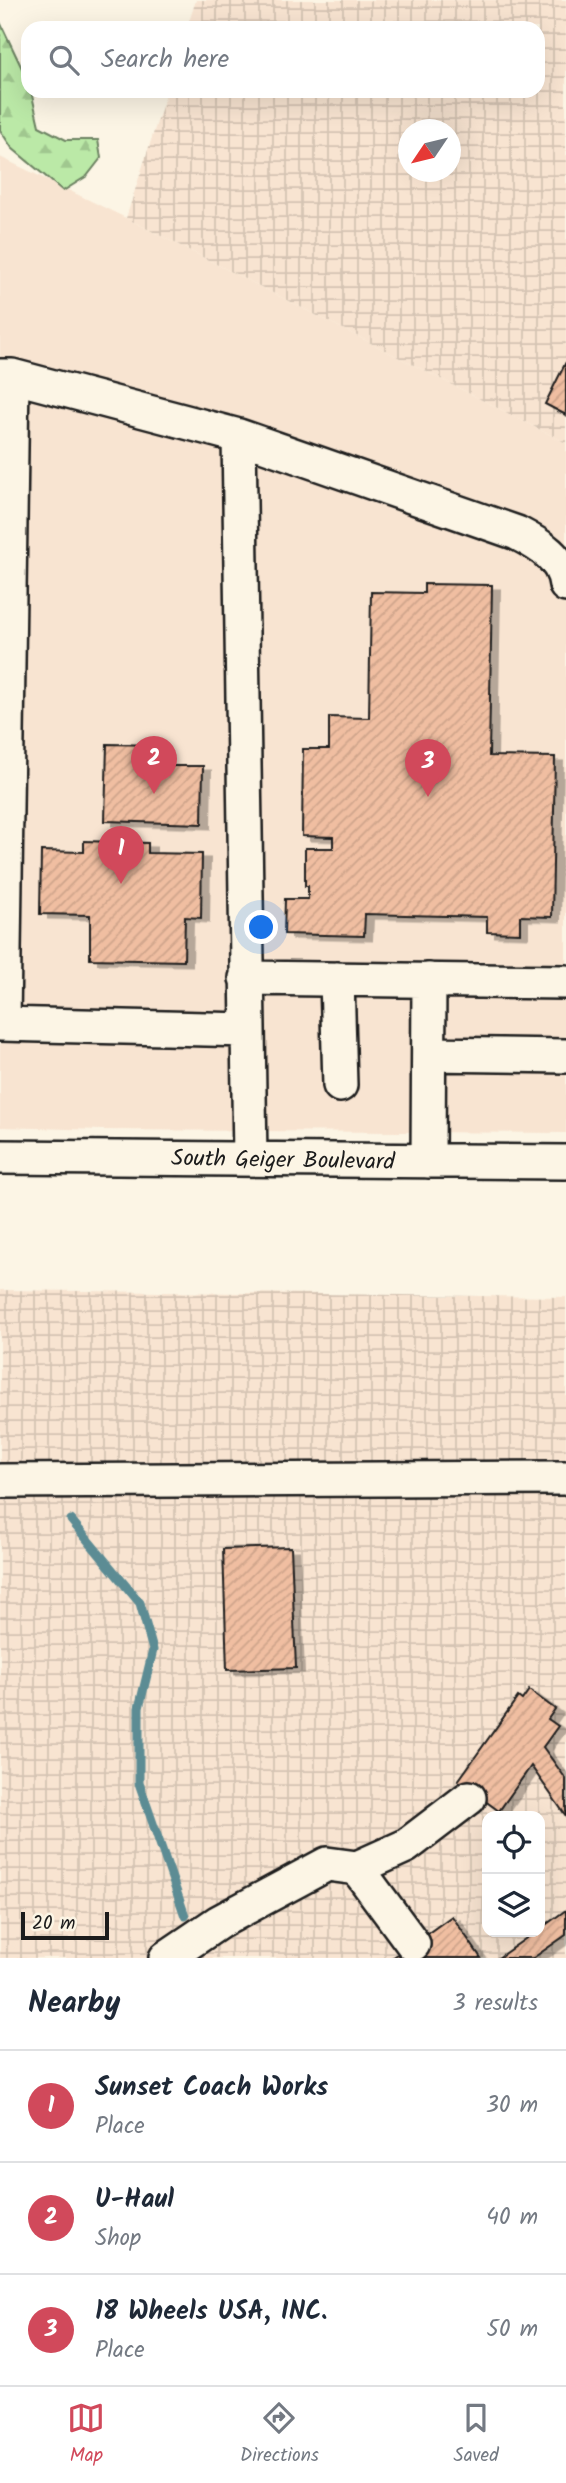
<!DOCTYPE html>
<html lang="en">
<head>
<meta charset="utf-8">
<style>
	body { margin:0; font-family:Kalam,sans-serif; background:#f2f2f3; color:#1f2937 }
	.controls { position:absolute; right:21px; bottom:21px; display:grid; overflow:hidden; border-radius:14px; box-shadow:0 7px 28px #0002 }
	.controls button { width:63px; height:63px; display:grid; place-items:center; padding:0; border:0; border-bottom:2px solid #e0e1e3; background:#fff; color:#1f2937; font:35px sans-serif }
	.compass { position:absolute; left:398px; top:119px; width:63px; height:63px; border-radius:50%; background:#fff; box-shadow:0 7px 28px #0002; rotate:235deg }
	.scale { position:absolute; left:21px; bottom:18px; width:88px; box-sizing:border-box; padding-left:7px; border:4px solid #1c1c1c; border-top:0; font-size:19px; line-height:24px; white-space:nowrap; color:#1c1c1c; -webkit-text-stroke:5px #fcf5e5; paint-order:stroke }
	.you { position:absolute; left:262px; top:928px; width:24px; height:24px; margin:-18px; border:5px solid #fff; border-radius:50%; background:#1a73e8; box-shadow:0 0 0 10px #1a73e833 }
	.badge { display:grid; place-items:center; width:46px; height:46px; border-radius:50%; background:#d1495b; color:#fff; font-size:23px; font-weight:700 }
	.pin { position:absolute; translate:-50% -58px; filter:drop-shadow(0 2px 4px #0008) }
	.pin::after { content:''; position:absolute; top:37px; width:24px; height:21px; background:inherit; clip-path:polygon(0 0,100% 0,50% 100%) }
	.list { margin:0; padding:0; list-style:none }
	h2 { display:flex; justify-content:space-between; align-items:center; height:91px; margin:0; padding:0 28px; font-size:30px }
	h2 small { font-size:23px; font-weight:400; color:#747a83 }
	.list li { display:grid; grid-template-columns:46px 1fr auto; gap:21px; align-items:center; box-sizing:border-box; height:112px; padding:0 28px; border-top:2px solid #e0e1e3 }
	.list b { display:block; font-size:26px; white-space:nowrap }
	.list p { margin:0; font-size:23px; white-space:nowrap; color:#747a83 }
	.list em { font-size:23px; font-style:normal; color:#747a83 }
	.icon { flex:none; width:38px; height:38px; fill:none; stroke:currentColor; stroke-width:2; stroke-linecap:round; stroke-linejoin:round }
	.map { position:relative; flex:none; width:566px; height:1958px; overflow:hidden }
	.search { position:absolute; background:#fff; box-shadow:0 7px 28px #0002; left:21px; right:21px; top:21px; height:77px; display:flex; align-items:center; gap:18px; box-sizing:border-box; padding:0 24px; border-radius:21px; color:#747a83; font-size:26px }
	.sheet { height:427px; background:#fff }
	nav { display:flex; justify-content:space-around; align-items:center; box-sizing:border-box; height:98px; border-top:2px solid #e0e1e3; background:#fff; font-size:19px; color:#747a83 }
	nav a { display:grid; justify-items:center; gap:4px }
	nav .on { color:#d1495b }
	.map>svg:first-child { display:block }
	.built { fill:#f8e4d1 }
	.industrial { fill:url(#industrial-grid); fill-rule:evenodd }
	.forest { fill:url(#forest-firs); stroke:#6c8262; stroke-width:2 }
	.lines { fill:none; stroke-linecap:round; stroke-linejoin:round }
	.stream { stroke:#5c8c94; stroke-width:9 }
	.building { fill:url(#building-hatch); stroke:#1c1c1c; stroke-width:2; filter:url(#shadow) }
	.minor-casing { stroke:#1c1c1c; stroke-width:38 }
	.minor { stroke:#fcf5e5; stroke-width:33 }
	.labels { text-anchor:middle; stroke-width:6; stroke-linejoin:round; paint-order:stroke }
	.street-label { font-size:23px; fill:#1c1c1c; stroke:#fcf5e5 }
</style>
</head>
<body>
<div class="map">
<svg width="566" height="1958" viewBox="0 0 566 1958">
	<defs>
		<pattern id="industrial-grid" width="8" height="8" patternUnits="userSpaceOnUse" patternTransform="scale(1.75)"><rect width="8" height="8" fill="#f8e4d1"/><path d="M0 4h8M4 0v8" fill="none" stroke="#d4c3b3"/></pattern>
		<pattern id="forest-firs" width="22" height="20" patternUnits="userSpaceOnUse" patternTransform="scale(1.75)"><rect width="22" height="20" fill="#bbe9a7"/><path d="M5 1l3.5 6h-7zM16 11l3.5 6h-7z" fill="#a0c78f"/></pattern>
		<pattern id="building-hatch" width="6" height="6" patternUnits="userSpaceOnUse" patternTransform="scale(1.75)"><rect width="6" height="6" fill="#f0bea1"/><path d="M-1 1l2-2M0 6l6-6M5 7l2-2" fill="none" stroke="#cda38a"/></pattern>
		<filter id="shadow"><feDropShadow dx="8" dy="4.5" stdDeviation="0" flood-color="#0004"/></filter>
	</defs>
	<rect width="100%" height="100%" fill="#fcf5e5"/>
	<filter id="ink" filterUnits="userSpaceOnUse"><feTurbulence type="fractalNoise" baseFrequency=".0143" numOctaves="2"/><feDisplacementMap in="SourceGraphic" scale="14" xChannelSelector="R" yChannelSelector="G"/><feConvolveMatrix kernelMatrix="1 2 1 2 8 2 1 2 1" color-interpolation-filters="sRGB"/></filter>
	<g filter="url(#ink)">
		<path class="built" d="M0,157L126,218L566,443V1133L102,1130L0,1127Z"/>
		<path class="industrial" d="M196,0H566V443L126,218L167,91H538V28H187ZM408,130H450V172H408Z
			M0,1290L566,1297V1958H0ZM487,1816H540V1932H487Z"/>
		<path class="forest" d="M0,22L28,81V91H31L39,126L66,140H98L101,158L87,176L63,191L12,148L0,130Z"/>
		<g class="lines">
			<path class="stream" d="M71,1520L140,1603L153,1650L139,1708V1783L185,1916"/>
		</g>
		<path class="building" d="M566,362V415L545,404Z
			M424,584L492,585L489,756L555,757L552,917L520,916V933L487,932V917L365,914L364,936L284,934L285,899H308V886H305V848H333V837L302,836L303,749H329V717L369,718L371,592L424,593Z
			M107,744L156,745V766H203L202,824L105,821Z
			M84,841L148,843V853L202,854L201,918L185,917L184,961L90,959V915L40,914L41,851L84,852Z
			M291,1547L296,1668L227,1670L223,1549Z
			M529,1690L555,1709L548,1719L558,1726L543,1747L566,1779V1816L531,1766L499,1811L458,1781L518,1697L522,1700Z
			M566,1910V1935L533,1958H498L535,1932H540V1929Z
			M452,1916L481,1958H392L413,1944Z"/>
		<g class="lines">
			<g class="minor-casing">
				<path id="minor" d="M0,376H12L239,436L517,533C540,545 563,558 566,585
					M239,436L250,1159
					M246,978L566,982
					M337,979L340,1085
					M0,1024L248,1030
					M3,1024L12,376
					M429,1054L566,1056
					M0,1157L566,1162
					M428,1161L429,980
					M0,1481L566,1478
					M357,1868L413,1944
					M166,1958L219,1922L327,1864L357,1868L406,1846L469,1798"/>
			</g>
			<use href="#minor" class="minor"/>
		</g>
	</g>
	<g class="labels">
		<g class="street-label">
			<text transform="translate(283 1159) rotate(1)" y="8">South Geiger Boulevard</text>
		</g>
	</g>
</svg>
<div class="controls">
<button><svg class="icon" aria-label="locate" viewBox="0 0 24 24"><circle cx="12" cy="12" r="6"/><path d="M12 2v4M12 18v4M2 12h4M18 12h4"/></svg></button>
<button><svg class="icon" aria-label="layers" viewBox="0 0 24 24"><path d="M12 4l9 5-9 5-9-5zM3 14l9 5 9-5"/></svg></button>
</div>
<svg class="compass" viewBox="-18 -18 36 36"><path d="M0-13l5 13h-10z" fill="#e53935"/><path d="M0 13l5-13h-10z" fill="#747a83"/></svg>
<div class="scale">20 m</div>
<div class="you"></div>
<div class="pin badge" style="left:121px;top:884px">1</div>
<div class="pin badge" style="left:154px;top:794px">2</div>
<div class="pin badge" style="left:428px;top:797px">3</div>
<div class="search"><svg class="icon" aria-label="search" viewBox="0 0 24 24"><circle cx="10" cy="10" r="6"/><path d="M15 15l6 6"/></svg>Search here</div>
</div>
<section class="sheet">
<h2>Nearby<small>3 results</small></h2>
<ul class="list">
<li><span class="badge">1</span><div><b>Sunset Coach Works</b><p>Place</p></div><em>30 m</em></li>
<li><span class="badge">2</span><div><b>U-Haul</b><p>Shop</p></div><em>40 m</em></li>
<li><span class="badge">3</span><div><b>18 Wheels USA, INC.</b><p>Place</p></div><em>50 m</em></li>
</ul>
</section>
<nav>
<a class="on"><svg class="icon" aria-label="map" viewBox="0 0 24 24"><path d="M3 6l6-2 6 2 6-2v14l-6 2-6-2-6 2zM9 4v14M15 6v14"/></svg>Map</a>
<a><svg class="icon" aria-label="directions" viewBox="0 0 24 24"><path d="M12 3l9 9-9 9-9-9zM9 14v-3h6M13 9l2 2-2 2"/></svg>Directions</a>
<a><svg class="icon" aria-label="saved" viewBox="0 0 24 24"><path d="M7 4h10v16l-5-4-5 4z"/></svg>Saved</a>
</nav>
</body>
</html>
